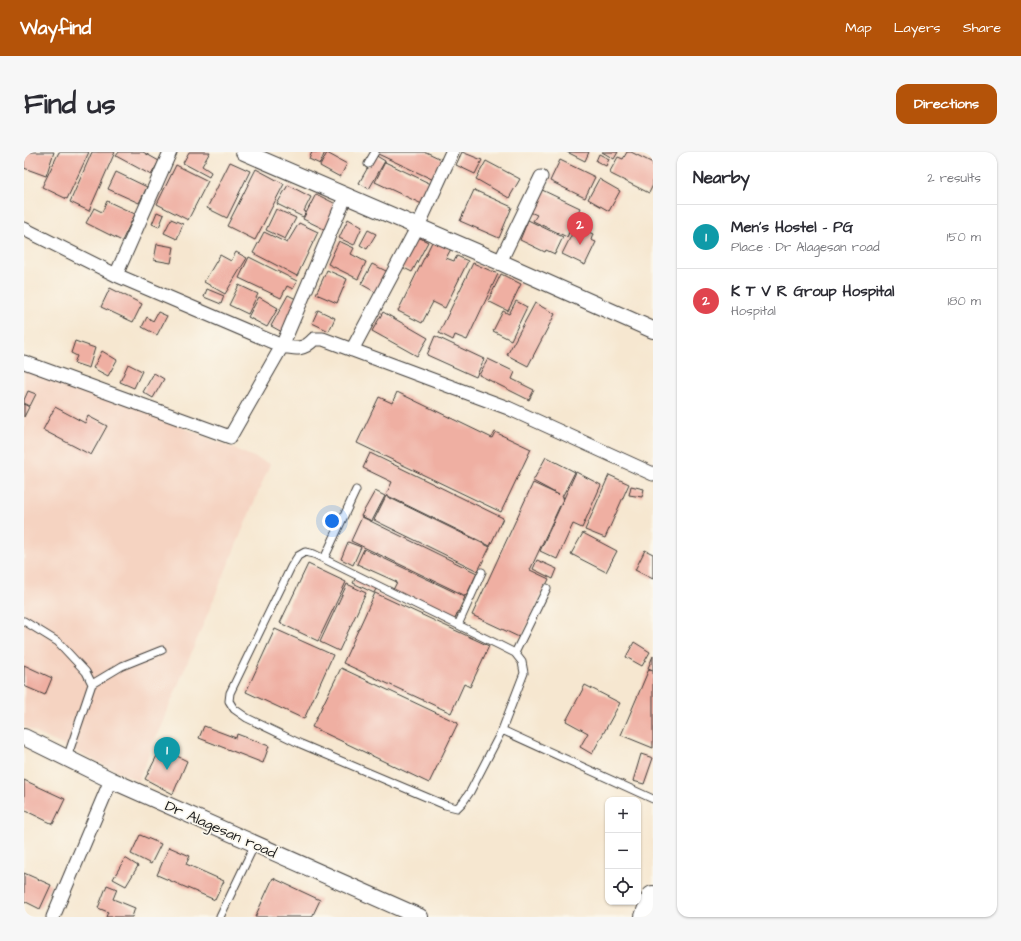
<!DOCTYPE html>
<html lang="en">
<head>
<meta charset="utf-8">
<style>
	body { margin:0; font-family:"Architects Daughter",sans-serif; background:#f7f7f7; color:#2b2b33 }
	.controls { position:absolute; right:12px; bottom:12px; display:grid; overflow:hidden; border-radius:8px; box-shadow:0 1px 3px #0004 }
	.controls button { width:36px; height:36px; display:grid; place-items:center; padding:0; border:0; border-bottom:1px solid #e1e1e2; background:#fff; color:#2b2b33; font:20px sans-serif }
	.you { position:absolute; left:308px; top:369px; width:14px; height:14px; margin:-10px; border:3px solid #fff; border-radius:50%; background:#1a73e8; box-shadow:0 0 0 6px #1a73e833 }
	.badge { display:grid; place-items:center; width:26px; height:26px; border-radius:50%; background:#b45309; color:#fff; font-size:13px; font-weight:700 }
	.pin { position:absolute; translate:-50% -33px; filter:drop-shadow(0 1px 2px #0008) }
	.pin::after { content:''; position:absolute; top:21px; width:14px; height:12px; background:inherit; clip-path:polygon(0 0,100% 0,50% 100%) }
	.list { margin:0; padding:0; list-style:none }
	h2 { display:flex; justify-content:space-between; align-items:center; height:52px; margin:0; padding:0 16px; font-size:17px }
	h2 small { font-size:13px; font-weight:400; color:#7c7c81 }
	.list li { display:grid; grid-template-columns:26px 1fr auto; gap:12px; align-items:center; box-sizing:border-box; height:64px; padding:0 16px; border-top:1px solid #e1e1e2 }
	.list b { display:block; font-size:15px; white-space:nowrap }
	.list p { margin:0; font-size:13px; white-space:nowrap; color:#7c7c81 }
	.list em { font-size:13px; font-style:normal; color:#7c7c81 }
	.icon { flex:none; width:22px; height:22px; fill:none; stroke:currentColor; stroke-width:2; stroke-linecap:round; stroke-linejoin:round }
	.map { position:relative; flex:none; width:629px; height:765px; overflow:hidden; border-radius:12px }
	header { display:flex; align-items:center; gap:24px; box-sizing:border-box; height:56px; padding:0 20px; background:#b45309; color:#fff }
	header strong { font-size:19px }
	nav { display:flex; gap:22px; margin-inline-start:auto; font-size:14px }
	.intro { display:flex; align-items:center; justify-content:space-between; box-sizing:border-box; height:96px; padding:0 24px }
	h1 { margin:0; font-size:28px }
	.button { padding:10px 18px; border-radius:12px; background:#b45309; color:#fff; font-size:14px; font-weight:700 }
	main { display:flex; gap:24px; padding:0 24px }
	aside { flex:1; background:#fff; border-radius:12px; box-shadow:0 1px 3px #0004 }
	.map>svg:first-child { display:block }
	.built { fill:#f5d3c1 }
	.building { fill:#efafa2 }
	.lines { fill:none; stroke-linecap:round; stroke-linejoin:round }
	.service-casing { stroke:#3d3a37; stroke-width:9 }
	.minor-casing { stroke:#3d3a37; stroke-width:15 }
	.tertiary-casing { stroke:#3d3a37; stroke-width:18 }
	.trunk-casing { stroke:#3d3a37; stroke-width:24 }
	.service { stroke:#fff; stroke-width:7 }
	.minor { stroke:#fff; stroke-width:13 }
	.tertiary { stroke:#fff; stroke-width:16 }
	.trunk { stroke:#fff; stroke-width:22 }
	.labels { text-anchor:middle; stroke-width:3.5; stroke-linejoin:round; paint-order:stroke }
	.street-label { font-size:15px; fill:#1c1c1c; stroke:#fbf7ec }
</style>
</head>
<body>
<header>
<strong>Wayfind</strong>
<nav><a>Map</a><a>Layers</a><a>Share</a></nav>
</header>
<div class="intro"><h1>Find us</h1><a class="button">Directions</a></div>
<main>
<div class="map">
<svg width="629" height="765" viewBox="0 0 629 765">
	<rect width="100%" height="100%" fill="#fbf7ec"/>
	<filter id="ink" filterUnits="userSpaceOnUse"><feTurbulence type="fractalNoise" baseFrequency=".025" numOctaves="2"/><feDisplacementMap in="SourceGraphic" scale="8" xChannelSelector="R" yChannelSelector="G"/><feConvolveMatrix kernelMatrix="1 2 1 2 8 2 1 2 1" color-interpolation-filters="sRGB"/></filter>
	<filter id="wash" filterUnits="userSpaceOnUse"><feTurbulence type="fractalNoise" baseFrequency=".012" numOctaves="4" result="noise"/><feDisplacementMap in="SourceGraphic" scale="16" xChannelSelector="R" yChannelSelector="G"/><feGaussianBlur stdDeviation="0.9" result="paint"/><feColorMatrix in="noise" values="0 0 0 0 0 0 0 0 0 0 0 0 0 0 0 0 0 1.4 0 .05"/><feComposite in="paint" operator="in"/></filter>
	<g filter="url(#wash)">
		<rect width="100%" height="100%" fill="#f6e7d0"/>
		<path class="built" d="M0,208L246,312L114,629L0,575Z"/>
		<g id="blocks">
			<path class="building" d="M0,0H30L22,24L0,16Z
				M35,0H65L43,47L18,35Z
				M68,0H91L65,59L46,50Z
				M95,0H119L135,9L127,23L92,4Z
				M165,0H186L178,14L187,20L185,25L159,11Z
				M288,0H301L296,12L285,7Z
				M355,0H402L421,9L412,29L354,2Z
				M438,0L458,8L451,22L432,13Z
				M543,0H565L561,9Z
				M578,0H594L590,7Z
				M603,0H607L629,11V33L625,41L585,21L594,5L599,7Z
				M303,1L323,12L316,25L296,14Z
				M575,2L585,7L582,14L572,9Z
				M351,3L361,9L345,37L335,31Z
				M536,8L571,25L561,46L526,29Z
				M462,9L496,27L485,46L452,27Z
				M206,10L226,19L203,66L183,56Z
				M361,10L407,32L398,52L351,30Z
				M152,13L184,29L164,68L133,52Z
				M232,17L260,32L231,88L203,74Z
				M92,20L123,35L115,51L84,37Z
				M575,27L596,39L585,59L564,47Z
				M264,33L287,45L280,59L282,60L279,65L253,52Z
				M516,37L556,56L543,85L509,69L513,63L506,60Z
				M450,38L488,55L475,86L436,69Z
				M292,42L314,53L302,78L279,67Z
				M83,49L111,62L98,89L62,71L70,56L78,60Z
				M252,57L272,66L261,87L242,78Z
				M133,60L140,63L135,75L128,72Z
				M147,67L159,72L153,87L140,81Z
				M324,67L338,75L330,93L315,86Z
				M504,68L539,85L531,102L522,98L521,100L496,88Z
				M275,71L294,80L273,124L229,101L240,80L263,91Z
				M344,78L352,82L343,97L336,93Z
				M561,78L569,82L567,88L572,90L561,113L538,102L549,80L558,84Z
				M392,84L404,90L388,120L376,114Z
				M409,88L427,97L422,106L430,109L433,104L444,109L421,156L409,150L398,171L374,159Z
				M315,89L330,96L327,102L342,110L334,127L304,112Z
				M133,92L150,95L147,111L130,108Z
				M212,100L223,106L201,142L180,130L196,103L207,109Z
				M225,105L273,129L269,137L263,134L257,146L215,126Z
				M449,111L474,122L443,188L431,183L429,188L415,181Z
				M348,112L364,120L353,141L337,132Z
				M303,118L323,127L313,151L292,142Z
				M477,122L497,132L484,159L464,149Z
				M215,133L234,142L224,162L205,153Z
				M86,136L118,152L109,170L77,155Z
				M183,137L200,144L197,152L180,145Z
				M264,143L276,149L258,180L247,174Z
				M235,145L254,156L243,175L224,165Z
				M492,149L503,155L487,188L469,179L479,159L485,162Z
				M511,151L531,162L504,214L483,203Z
				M294,158L311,166L305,179L288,171Z
				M134,160L143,164L133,183L118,175L123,165L129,169Z
				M359,160L404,186L393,204L348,179Z
				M411,184L460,207L452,225L403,203Z
				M51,189L71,196L65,216L50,211L53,204L47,201Z
				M78,199L93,208L84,224L69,216Z
				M464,207L491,220L488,227L510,238L505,248L455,223Z
				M104,212L118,219L110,236L96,230Z
				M130,221L140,227L129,246L119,240Z
				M4,239L12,242L6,254L0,251V248Z
				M373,240L468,286L471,280L507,297L477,360L333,291L355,245L368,251Z
				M0,252L5,255L0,265Z
				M31,255L61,271L64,264L83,274L67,303L19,278Z
				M346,301L479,366L466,394L362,343L368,330L339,316Z
				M522,305L551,320L538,345H540L506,418L525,427L497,486L448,463L509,331L535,343L509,329Z
				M552,320L577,333L558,376L549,372L533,407L516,399Z
				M585,323L605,332L581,386L561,378Z
				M607,334L620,337L618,345L605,343Z
				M351,339L361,344L348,369L337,364Z
				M362,344L466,395L454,419L350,368Z
				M338,365L453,421L442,444L327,389Z
				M559,381L593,399L582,420L547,402Z
				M324,390L337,395L329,413L317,407Z
				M340,397L441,445L430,469L368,440L373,430L333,412Z
				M621,398L629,402V427L611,418Z
				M513,408L533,417L529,427L509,417Z
				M284,412L322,430L294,489L256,471Z
				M332,425L353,435L350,441L329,431Z
				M323,432L342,441L315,499L296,490Z
				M351,441L465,494L446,535L440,532L427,561L319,511Z
				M251,477L309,503L280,567L222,540Z
				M610,490L626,500L618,514L602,505Z
				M629,504V518L624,516Z
				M0,513L28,526L21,543L0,534Z
				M317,516L434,571L405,631L288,575Z
				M625,517L629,519V596L597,583Z
				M561,533L596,551L568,602L556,595L564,581L542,569Z
				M180,574L212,586L213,582L245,594L239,611L175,586Z
				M137,596L163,609L149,642L121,627Z
				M617,602L629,606L620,632L609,629Z
				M0,628L41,647L29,672L0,658Z
				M116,683L137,692L127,712L107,702Z
				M145,695L166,704L162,712L200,729L191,748L133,723Z
				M101,706L114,714L102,734L89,727Z
				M0,721L27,733L16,757L0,749Z
				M249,726L296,748L288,765H231Z
				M83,733L93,737L89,747L111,756L108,765H82L84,760L74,756Z"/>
		</g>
	</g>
	<g filter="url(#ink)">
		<use href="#blocks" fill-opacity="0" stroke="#3d3a37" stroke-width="1"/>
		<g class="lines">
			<g class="service-casing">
				<path id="service" d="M344,12L351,0
					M281,400L290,402L379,446L475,493L491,501L498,510L500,521L478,578L446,640L439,650L433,656L421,653L277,592L223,566L210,557L205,549L206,541L267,415L274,404Z
					M300,407L332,338
					M0,469L34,490L62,520L68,532L43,606
					M434,473L458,420
					M491,501L523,436
					M68,532L98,514L138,498
					M478,578L629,647
					M196,765L231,692"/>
			</g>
			<g class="minor-casing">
				<path id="minor" d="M0,77L92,123L258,194C272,197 280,198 290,187H299L484,256L629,322
					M476,110L517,25
					M92,123L146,0
					M328,198L394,74L428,0
					M0,210L206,285L258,194L322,43
					M29,765L87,628"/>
			</g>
			<g class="tertiary-casing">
				<path id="tertiary" d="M220,0L476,110L629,178
					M0,585L87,628L396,765"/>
			</g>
			<g class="trunk-casing">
				<path id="trunk" d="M622,765L629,745"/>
			</g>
			<use href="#service" class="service"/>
			<use href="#minor" class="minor"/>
			<use href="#tertiary" class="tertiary"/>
			<use href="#trunk" class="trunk"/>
		</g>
	</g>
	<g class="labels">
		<g class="street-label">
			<text transform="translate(197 677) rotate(24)" y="5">Dr Alagesan road</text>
		</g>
	</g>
</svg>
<div class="controls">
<button>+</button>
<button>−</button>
<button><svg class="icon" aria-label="locate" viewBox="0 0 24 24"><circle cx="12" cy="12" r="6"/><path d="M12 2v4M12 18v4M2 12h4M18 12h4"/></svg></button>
</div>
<div class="you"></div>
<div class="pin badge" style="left:143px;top:618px;background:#0f9aa8">1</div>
<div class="pin badge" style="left:556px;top:93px;background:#e0444e">2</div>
</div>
<aside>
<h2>Nearby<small>2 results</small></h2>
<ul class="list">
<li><span class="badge" style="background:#0f9aa8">1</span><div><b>Men's Hostel - PG</b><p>Place · Dr Alagesan road</p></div><em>150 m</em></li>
<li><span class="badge" style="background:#e0444e">2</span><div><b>K T V R Group Hospital</b><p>Hospital</p></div><em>180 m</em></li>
</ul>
</aside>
</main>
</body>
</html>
